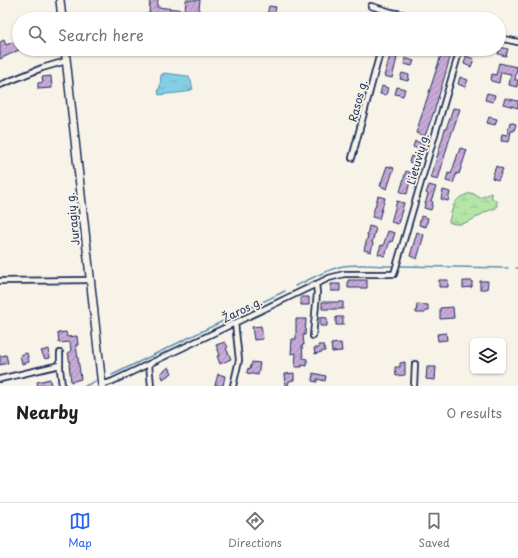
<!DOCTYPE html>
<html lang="en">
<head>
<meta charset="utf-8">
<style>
	body { margin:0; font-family:"Playpen Sans",sans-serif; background:#f2f2f2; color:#202124 }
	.controls { position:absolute; right:12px; bottom:12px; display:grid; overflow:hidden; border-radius:6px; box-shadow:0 1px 3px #0004 }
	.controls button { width:36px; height:36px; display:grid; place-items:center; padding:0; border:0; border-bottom:1px solid #e0e0e0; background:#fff; color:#202124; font:20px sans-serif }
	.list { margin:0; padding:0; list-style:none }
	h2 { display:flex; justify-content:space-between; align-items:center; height:52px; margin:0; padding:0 16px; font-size:17px }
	h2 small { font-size:13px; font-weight:400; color:#757577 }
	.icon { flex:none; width:22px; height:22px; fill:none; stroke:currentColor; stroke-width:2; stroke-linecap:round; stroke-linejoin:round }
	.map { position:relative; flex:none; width:518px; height:386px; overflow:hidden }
	.search { position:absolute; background:#fff; box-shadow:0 1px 3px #0004; left:12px; right:12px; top:12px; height:44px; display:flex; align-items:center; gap:10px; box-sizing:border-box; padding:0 14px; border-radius:22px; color:#757577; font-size:15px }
	.sheet { height:116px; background:#fff }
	nav { display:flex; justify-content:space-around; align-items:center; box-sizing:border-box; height:56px; border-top:1px solid #e0e0e0; background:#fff; font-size:11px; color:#757577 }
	nav a { display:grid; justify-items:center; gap:2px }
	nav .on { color:#2563eb }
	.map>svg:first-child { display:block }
	.wetland { fill:url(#wetland-marsh); stroke:#688b82 }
	.water { fill:url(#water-ripples); stroke:#598eae }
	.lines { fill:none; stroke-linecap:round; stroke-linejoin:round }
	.stream { stroke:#598eae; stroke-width:1.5 }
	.building { fill:url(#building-hatch); stroke:#1b2f5e }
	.minor-casing { stroke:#1b2f5e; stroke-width:8 }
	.secondary-casing { stroke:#1b2f5e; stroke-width:10 }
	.minor { stroke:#f7f3e8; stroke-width:4.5 }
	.secondary { stroke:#f7f3e8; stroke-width:7 }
	.labels { text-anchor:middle; stroke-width:3.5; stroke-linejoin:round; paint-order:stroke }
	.street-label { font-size:11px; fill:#1b2f5e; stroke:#f7f3e8 }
</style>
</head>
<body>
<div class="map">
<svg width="518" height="386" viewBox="0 0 518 386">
	<defs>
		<pattern id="wetland-marsh" width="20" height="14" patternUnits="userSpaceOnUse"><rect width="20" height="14" fill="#b4e7a7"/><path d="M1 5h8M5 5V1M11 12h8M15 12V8" fill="none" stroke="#9ac692"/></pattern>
		<pattern id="water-ripples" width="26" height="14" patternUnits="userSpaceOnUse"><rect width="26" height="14" fill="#83cee4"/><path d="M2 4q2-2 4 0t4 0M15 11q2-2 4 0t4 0" fill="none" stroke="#71b1c6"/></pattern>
		<pattern id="building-hatch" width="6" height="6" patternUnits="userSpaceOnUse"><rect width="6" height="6" fill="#caabd7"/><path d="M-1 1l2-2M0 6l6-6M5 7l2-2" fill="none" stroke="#a38cb2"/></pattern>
	</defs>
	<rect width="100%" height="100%" fill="#f7f3e8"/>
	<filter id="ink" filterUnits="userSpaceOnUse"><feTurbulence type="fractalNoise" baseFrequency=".025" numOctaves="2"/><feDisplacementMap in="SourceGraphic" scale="8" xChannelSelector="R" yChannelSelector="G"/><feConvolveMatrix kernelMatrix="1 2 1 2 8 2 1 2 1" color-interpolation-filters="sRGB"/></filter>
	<g filter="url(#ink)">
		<path class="wetland" d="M472,193L480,198L491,193L492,198C497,201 498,203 496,208C491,210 486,211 482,214C472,220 461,228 449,222C453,205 454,197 472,193Z"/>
		<path class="water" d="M164,73L188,76L191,81L193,89L186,92L159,95L158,90L160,87L161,75Z"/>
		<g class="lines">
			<path class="stream" d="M400,266L508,268
				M516,268H518
				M295,286C309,280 324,271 339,267C355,263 375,266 392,266
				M112,375L285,291
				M85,386L96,381"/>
		</g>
		<path class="building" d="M150,0H158L157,7L185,10L186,0H200L198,19H184L149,13Z
			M269,6L276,7L274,16L267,15Z
			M4,40L6,45L19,40V50L0,59V42Z
			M500,47L508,49L506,56L498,54Z
			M441,55L450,58L435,109L425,136L416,133Z
			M390,56L397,58L392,78L384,76Z
			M466,56L474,59L471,67L464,64Z
			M405,58L414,61L412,66L404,64Z
			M499,63L517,67L515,80H518L517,87L509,85L511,74L501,72L499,83L491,81L492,74L496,75Z
			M402,73L409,75L408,81L400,79Z
			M51,76L52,88L38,89V83L43,82L42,77Z
			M460,77L468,80L465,87L458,84Z
			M382,86L388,88L386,95L380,94Z
			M397,87L405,89L403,96L395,94Z
			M487,93L495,95L493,102L485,100Z
			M505,98L518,101V108L503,104Z
			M453,108L460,109L448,144L438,180L431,178L445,129H446Z
			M489,117L497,119L495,125L487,123Z
			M510,122L516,124L514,131H511L509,142L501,141L502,134L507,135Z
			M415,141L424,144L422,150L413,147Z
			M460,148L467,150L459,174L457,173L453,183L446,181L448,173L451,174Z
			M411,156L420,159L418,165L409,162Z
			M387,166L394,168L387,189L380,186Z
			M496,166L503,169L498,180L492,178Z
			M406,171L412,173L407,194L400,192Z
			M429,185L436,187L431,201L433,202L431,210L424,208L428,194L426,193Z
			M443,190L450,192L448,201L441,199Z
			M378,196L385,198L379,219L372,217Z
			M397,201L404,203L398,224L391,222Z
			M421,216L428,218L426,227L419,225Z
			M369,226L376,228L372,243H373L371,252L364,250L368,235H367Z
			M388,231L395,233L392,242L390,241L385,256L378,254L381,245L383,246Z
			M417,232L424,235L417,259L410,256Z
			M348,280H367V288H348Z
			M439,280H448V287H439Z
			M463,281H472V287L463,288Z
			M480,281H488L487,289H480Z
			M331,284H340V291H331Z
			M301,297H309V305H301Z
			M322,302H343V309H322Z
			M417,304L428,305V311H425V313H416Z
			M453,307L454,318L440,319V308Z
			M320,317L327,318V326H320Z
			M336,317H343V325H336Z
			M296,319H306L305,335H303L304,345H302L303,358L307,359V366L302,365V367H295L296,353L291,354L292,339H296Z
			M261,326L263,339L254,340L252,327Z
			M66,332L67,337L77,336L78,345H76L81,379L71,382L69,364H70L68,352H71L70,342L59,343L58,333Z
			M446,333L447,340L438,341L437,334Z
			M225,342L228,347L226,348L231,359L220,364L217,356L220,355L216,345Z
			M341,343L342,351L332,352L331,344Z
			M318,345H324L325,351L315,354L314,348H319Z
			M49,349L50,358L45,359L41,351Z
			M27,353L29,362L22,364L20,355Z
			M6,355L8,363L0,365V356Z
			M252,362L260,363L258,375L247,373L248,368L250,369Z
			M405,362V375L396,376L395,367H400V363Z
			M169,367L172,373L163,379L161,373Z
			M427,367H436L435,380L426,379Z
			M294,373V380L289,381L288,386H286L285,374Z
			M313,373L326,376L325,381L317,379V382L312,381Z
			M218,374L225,376L223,386L215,385Z
			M50,379L51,386H38L37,382Z"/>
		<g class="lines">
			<g class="minor-casing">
				<path id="minor" d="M371,6L391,12L425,19
					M389,19L391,12
					M499,38L518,42
					M0,85L42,68L66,61
					M352,158L381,49
					M0,281L91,280
					M313,336L317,293L316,284
					M60,353V369L62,386
					M149,364L151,386
					M0,379L60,365
					M102,385L113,381L329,278L344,274H394L460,49
					M233,386L239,360L235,323
					M414,386L415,364"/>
			</g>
			<g class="secondary-casing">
				<path id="secondary" d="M60,0L62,19
					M65,49L102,386"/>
			</g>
			<use href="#minor" class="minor"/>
			<use href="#secondary" class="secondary"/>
		</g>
	</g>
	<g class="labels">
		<g class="street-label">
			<text transform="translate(358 101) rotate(-75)" y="4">Rasos g.</text>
			<text transform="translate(418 159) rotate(-74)" y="4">Lietuvių g.</text>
			<text transform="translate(73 219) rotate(-96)" y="4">Juragių g.</text>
			<text transform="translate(242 310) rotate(-26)" y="4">Žaros g.</text>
		</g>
	</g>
</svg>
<div class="controls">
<button><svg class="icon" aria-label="layers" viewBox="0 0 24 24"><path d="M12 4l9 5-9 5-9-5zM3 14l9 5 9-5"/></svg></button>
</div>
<div class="search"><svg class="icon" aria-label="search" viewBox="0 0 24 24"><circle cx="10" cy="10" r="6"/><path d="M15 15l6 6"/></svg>Search here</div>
</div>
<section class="sheet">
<h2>Nearby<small>0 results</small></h2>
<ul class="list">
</ul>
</section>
<nav>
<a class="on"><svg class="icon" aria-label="map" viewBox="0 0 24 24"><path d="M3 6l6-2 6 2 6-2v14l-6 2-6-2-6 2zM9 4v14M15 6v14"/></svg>Map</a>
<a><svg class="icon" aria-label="directions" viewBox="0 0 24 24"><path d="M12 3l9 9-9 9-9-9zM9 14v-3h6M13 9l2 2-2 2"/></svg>Directions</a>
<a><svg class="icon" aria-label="saved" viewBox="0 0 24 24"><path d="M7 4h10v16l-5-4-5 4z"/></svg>Saved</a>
</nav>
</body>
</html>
